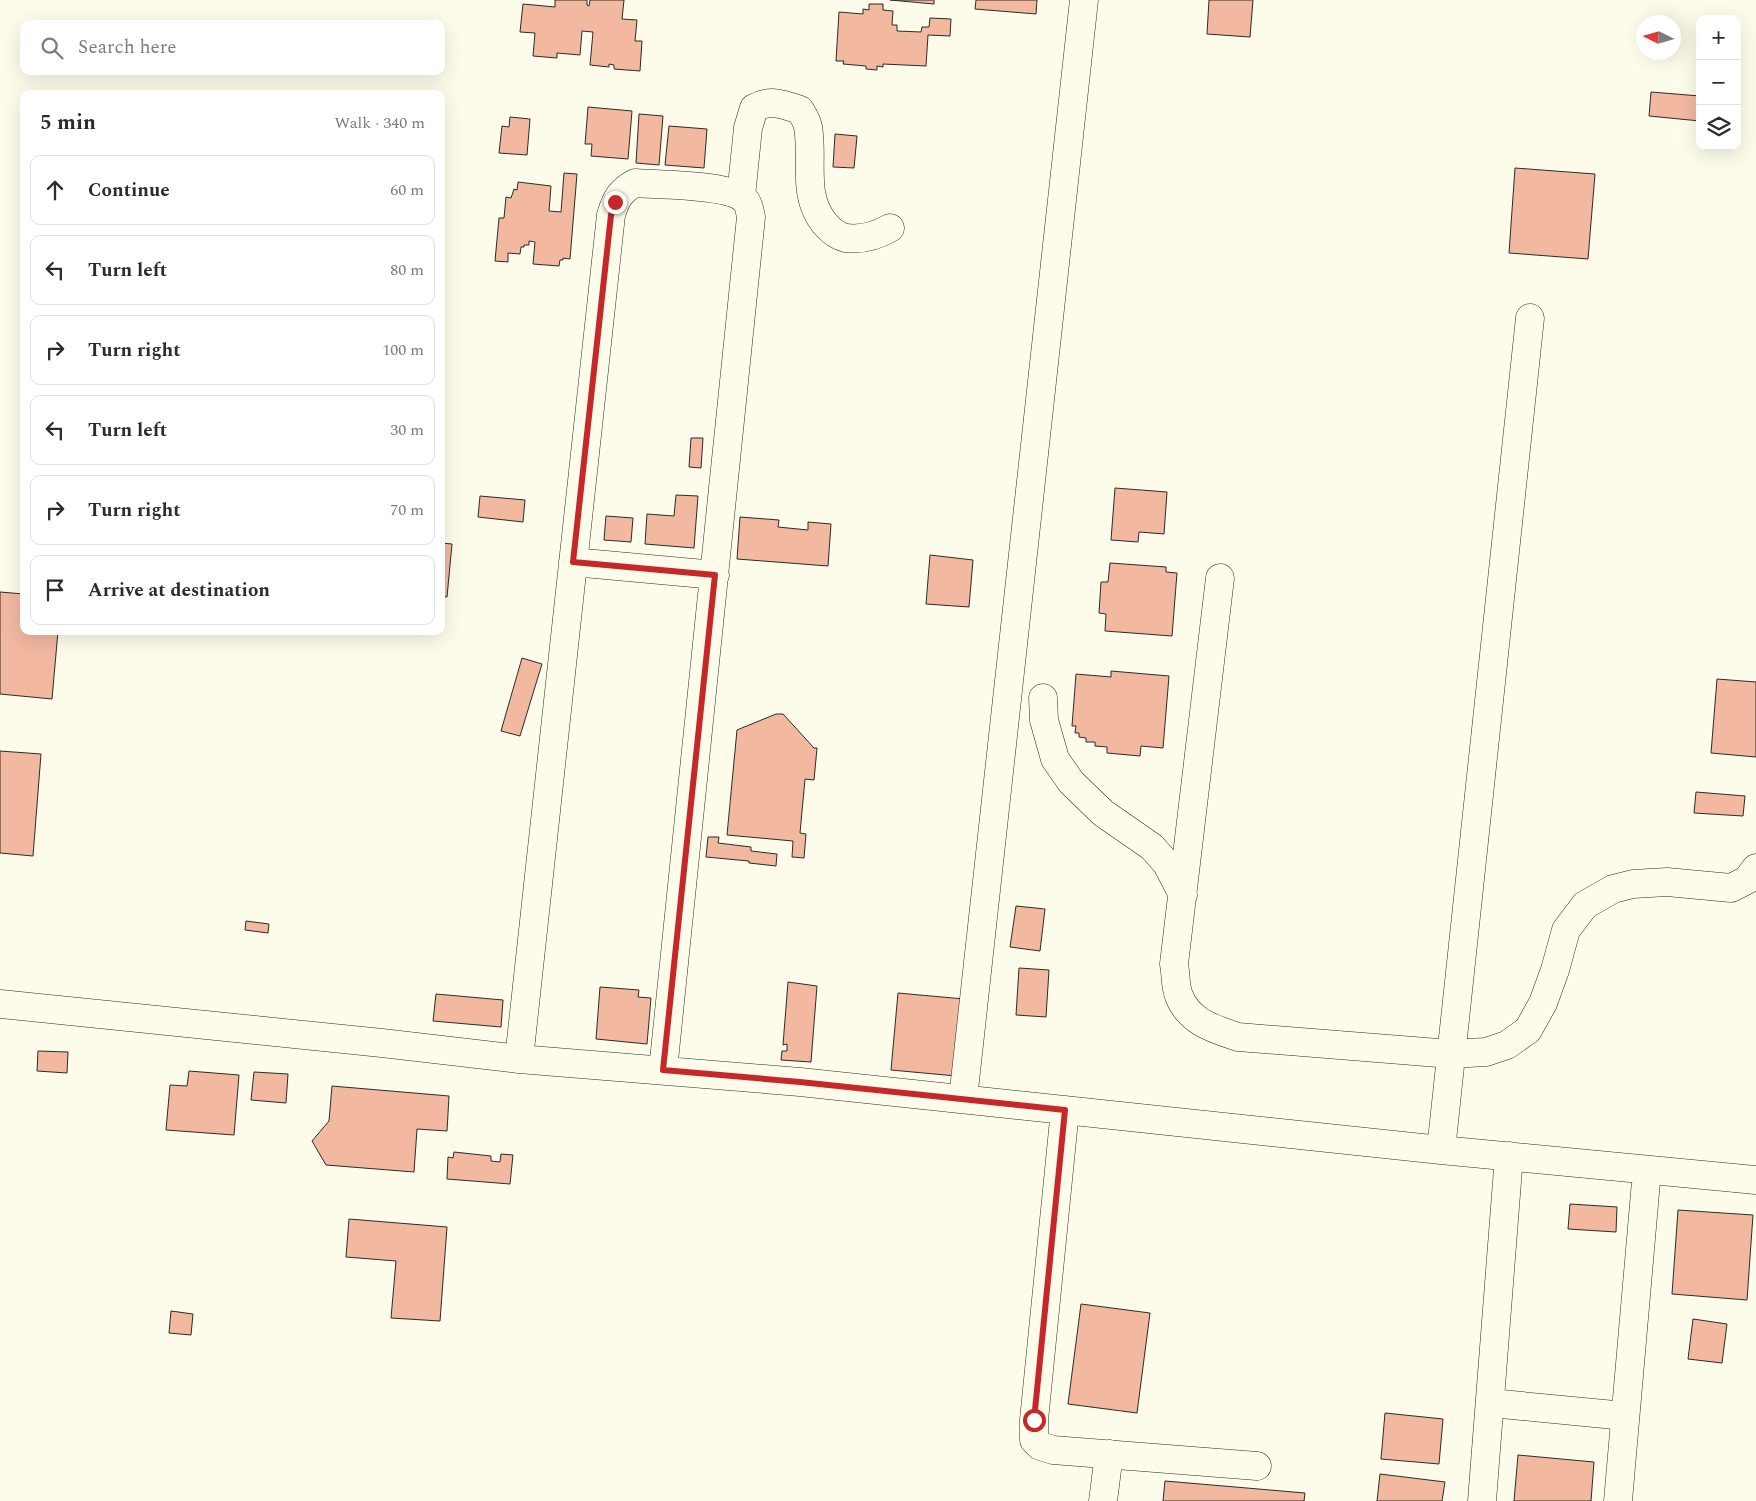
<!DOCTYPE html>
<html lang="en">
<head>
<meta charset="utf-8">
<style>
	body { margin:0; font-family:Spectral,serif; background:#f2f2f3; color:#2b2b33 }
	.controls { position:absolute; right:15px; top:15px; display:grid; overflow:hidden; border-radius:10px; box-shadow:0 5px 20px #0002 }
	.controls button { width:45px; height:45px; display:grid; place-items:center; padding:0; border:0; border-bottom:1px solid #e1e1e2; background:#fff; color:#2b2b33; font:25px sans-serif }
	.compass { position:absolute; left:1636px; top:15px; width:45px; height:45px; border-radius:50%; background:#fff; box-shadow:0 5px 20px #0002; rotate:275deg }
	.stop { position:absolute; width:15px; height:15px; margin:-11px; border:4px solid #c62828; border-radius:50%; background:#fff }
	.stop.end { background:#c62828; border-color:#fff; box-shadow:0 1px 5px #0008 }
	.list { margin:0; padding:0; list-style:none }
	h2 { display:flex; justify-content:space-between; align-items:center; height:65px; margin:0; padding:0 20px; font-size:21px }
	h2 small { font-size:16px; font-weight:400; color:#7c7c81 }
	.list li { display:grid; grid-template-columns:32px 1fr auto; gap:15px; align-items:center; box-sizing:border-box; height:70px; margin:0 10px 10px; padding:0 10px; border:1px solid #e1e1e2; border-radius:10px }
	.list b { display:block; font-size:19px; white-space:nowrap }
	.list em { font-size:16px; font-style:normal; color:#7c7c81 }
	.icon { flex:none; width:28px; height:28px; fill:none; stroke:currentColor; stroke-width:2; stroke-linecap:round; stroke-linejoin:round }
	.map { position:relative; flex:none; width:1756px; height:1501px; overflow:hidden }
	.search { position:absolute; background:#fff; box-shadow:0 5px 20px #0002; left:20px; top:20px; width:425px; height:55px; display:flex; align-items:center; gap:12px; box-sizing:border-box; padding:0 18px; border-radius:10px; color:#7c7c81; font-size:19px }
	.panel { position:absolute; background:#fff; box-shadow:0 5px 20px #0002; left:20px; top:90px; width:425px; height:545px; border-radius:10px }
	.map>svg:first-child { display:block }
	.building { fill:#f2b8a0; stroke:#2b2b2b }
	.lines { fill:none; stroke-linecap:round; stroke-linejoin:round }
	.street-casing { stroke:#2b2b2b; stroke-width:29 }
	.street { stroke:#fdfbea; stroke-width:28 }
	.route { stroke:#c62828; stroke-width:6 }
</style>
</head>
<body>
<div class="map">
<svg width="1756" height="1501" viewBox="0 0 1756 1501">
	<rect width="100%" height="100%" fill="#fdfbea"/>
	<path class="building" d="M555,0H587V5L589,6L590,0H624L622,19L637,20L635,41H642L640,71L614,69V65L609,64V67L590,65L593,32L582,31L580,55L557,53V58L533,56L535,33L520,32L523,4L555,7Z
		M890,0H934V4Z
		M976,0H1037L1036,14L975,9Z
		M1209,0H1253L1250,37L1207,34Z
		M869,4H883V10L893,11L892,25H897V31L921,32L922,27H929L930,18L951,19L950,36L928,35L926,66L883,64V67L877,66V70L866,69V66L843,64L844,61H836L839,12L863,14V9L869,10Z
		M1651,92L1700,96V121L1649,116Z
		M588,107L632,111L628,159L591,156L592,144H585Z
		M639,114L663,116L659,165L636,163Z
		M510,117L530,119L527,155L499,153L502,126L509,127Z
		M669,126L707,129L704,168L665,165Z
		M835,134L857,136L854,168L833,167Z
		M1515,168L1595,174L1588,259L1509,253Z
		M564,173L577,174L570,259L563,258V260H560L559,266L533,264L535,242L529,241V245H524V247H521L520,254L508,253V262L495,261L499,218H504L506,197L511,198L514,189L517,190L518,182L551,186L549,211L561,212Z
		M691,438H703L701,468L689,467Z
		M1115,488L1167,492L1164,534L1139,532L1138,542L1111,540Z
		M676,495L698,496L694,548L645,544L647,514L674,516Z
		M480,496L525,500L523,522L478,517Z
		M606,516L633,518L631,542L604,540Z
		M740,517L779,520L778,527L808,530V522L831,524L828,566L737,559Z
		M441,543L452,544L447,597L441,596Z
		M930,555L973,560L969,607L926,604Z
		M1110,563L1166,567V572L1177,573L1172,636L1105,631L1106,614L1099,613L1101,582H1108Z
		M0,592L24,594V631H58L52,699L0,694Z
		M522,658L542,664L520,736L501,731Z
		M1111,671L1169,676L1163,748L1141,746L1140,756L1107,753V747L1095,746V742H1086V738L1079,737V733H1075L1076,726H1072L1076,674L1111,677Z
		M1717,679L1756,682V757L1711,753Z
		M776,714H783L814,748H817L814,780L805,779L800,833L806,834L804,858L792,857L793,841L727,835L737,730Z
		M0,751L41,754L33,856L0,853Z
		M1696,792L1745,796L1743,816L1694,813Z
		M708,837H719L718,843L751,847V851L777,854L776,866L749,863V861L706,857Z
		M1016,906L1045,909L1040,951L1010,947Z
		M246,921L269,924L268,933L245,930Z
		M1019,968L1049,970L1046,1017L1016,1015Z
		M788,982L817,986L811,1062L781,1060L782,1051H787V1044L783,1045Z
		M600,987L639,990L638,997L651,998L647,1044L596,1039Z
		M898,993L964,999L956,1076L891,1070Z
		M436,994L503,1000L501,1027L433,1021Z
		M38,1051L68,1052L67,1073L37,1071Z
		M189,1071L239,1075L234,1135L166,1130L170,1085L187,1086Z
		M254,1072L288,1074L286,1103L251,1100Z
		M332,1086L449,1096L447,1131L417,1129L414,1172L326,1165L312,1141L329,1121Z
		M454,1152L491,1156V1161L500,1162L501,1154L513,1155L510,1184L447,1179L448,1157L453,1158Z
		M1570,1204L1617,1207L1616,1232L1568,1229Z
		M1678,1210L1753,1215L1747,1300L1672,1294Z
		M349,1219L447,1227L440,1321L391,1318L396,1261L346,1257Z
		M1081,1304L1150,1313L1137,1413L1068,1404Z
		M171,1311L193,1314L191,1335L169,1333Z
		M1693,1319L1727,1324L1722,1363L1688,1359Z
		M1385,1413L1443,1419L1439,1464L1381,1459Z
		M1518,1455L1594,1462L1591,1501H1514Z
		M1380,1474L1445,1482L1442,1501H1377Z
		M1165,1481L1305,1493L1304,1501H1163Z"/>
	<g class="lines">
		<g class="street-casing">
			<path id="street" d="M741,196L748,128L754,108C771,99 782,104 800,110C803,115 807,121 808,127C814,160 801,195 825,224C831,231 837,236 846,238C862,240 876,236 890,228
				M573,562L715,575
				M1220,578L1174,964C1176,974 1175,986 1179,996C1189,1022 1214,1029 1238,1037L1451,1054L1486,1052L1507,1045L1528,1030L1543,1003L1555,970L1566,930L1585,905L1613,889L1633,884L1667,882L1731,888L1747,880L1756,868
				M1043,698L1044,720L1055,759L1071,782L1103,813L1152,847L1167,864L1183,895
				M0,1004L382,1043L519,1059L800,1082L1441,1150L1756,1180
				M519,1059L611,215C616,199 620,191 635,183C659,185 730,184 745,200C749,204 750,212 751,217L663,1070
				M963,1099L1084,0
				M1065,1110L1034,1420V1440L1040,1446L1053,1450L1257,1466
				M1441,1150L1530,318
				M1491,1403L1625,1416
				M1103,1501L1109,1454
				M1482,1501L1509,1156
				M1618,1501L1647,1170"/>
		</g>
		<use href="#street" class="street"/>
	</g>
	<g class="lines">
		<path class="route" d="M615,202L611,215L573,562L715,575L663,1070L800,1082L1065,1110L1034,1420"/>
	</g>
</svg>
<div class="controls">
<button>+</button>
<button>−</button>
<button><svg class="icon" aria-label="layers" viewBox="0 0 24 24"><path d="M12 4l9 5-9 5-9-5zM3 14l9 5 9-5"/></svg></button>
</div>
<svg class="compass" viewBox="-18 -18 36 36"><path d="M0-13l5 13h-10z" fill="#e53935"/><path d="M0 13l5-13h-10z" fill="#7c7c81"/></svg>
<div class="stop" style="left:1034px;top:1420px"></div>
<div class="stop end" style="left:615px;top:202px"></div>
<div class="search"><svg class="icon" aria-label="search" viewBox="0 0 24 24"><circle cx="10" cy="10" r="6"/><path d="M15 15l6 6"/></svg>Search here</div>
<section class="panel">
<h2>5 min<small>Walk · 340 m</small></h2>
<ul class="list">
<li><svg class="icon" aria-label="ahead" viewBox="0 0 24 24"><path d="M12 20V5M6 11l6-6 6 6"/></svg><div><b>Continue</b></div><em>60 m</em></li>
<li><svg class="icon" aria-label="left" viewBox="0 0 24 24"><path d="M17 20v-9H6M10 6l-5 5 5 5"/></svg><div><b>Turn left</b></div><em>80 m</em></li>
<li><svg class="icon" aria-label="right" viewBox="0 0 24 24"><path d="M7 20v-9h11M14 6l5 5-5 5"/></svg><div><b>Turn right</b></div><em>100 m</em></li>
<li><svg class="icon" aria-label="left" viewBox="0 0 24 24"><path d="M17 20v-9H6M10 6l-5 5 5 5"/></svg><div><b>Turn left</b></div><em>30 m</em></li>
<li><svg class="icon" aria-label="right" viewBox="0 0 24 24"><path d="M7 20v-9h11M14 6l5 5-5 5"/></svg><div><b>Turn right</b></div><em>70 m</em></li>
<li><svg class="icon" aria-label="arrive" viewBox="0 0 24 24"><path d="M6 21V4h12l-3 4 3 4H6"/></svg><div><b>Arrive at destination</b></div></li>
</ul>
</section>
</div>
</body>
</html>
